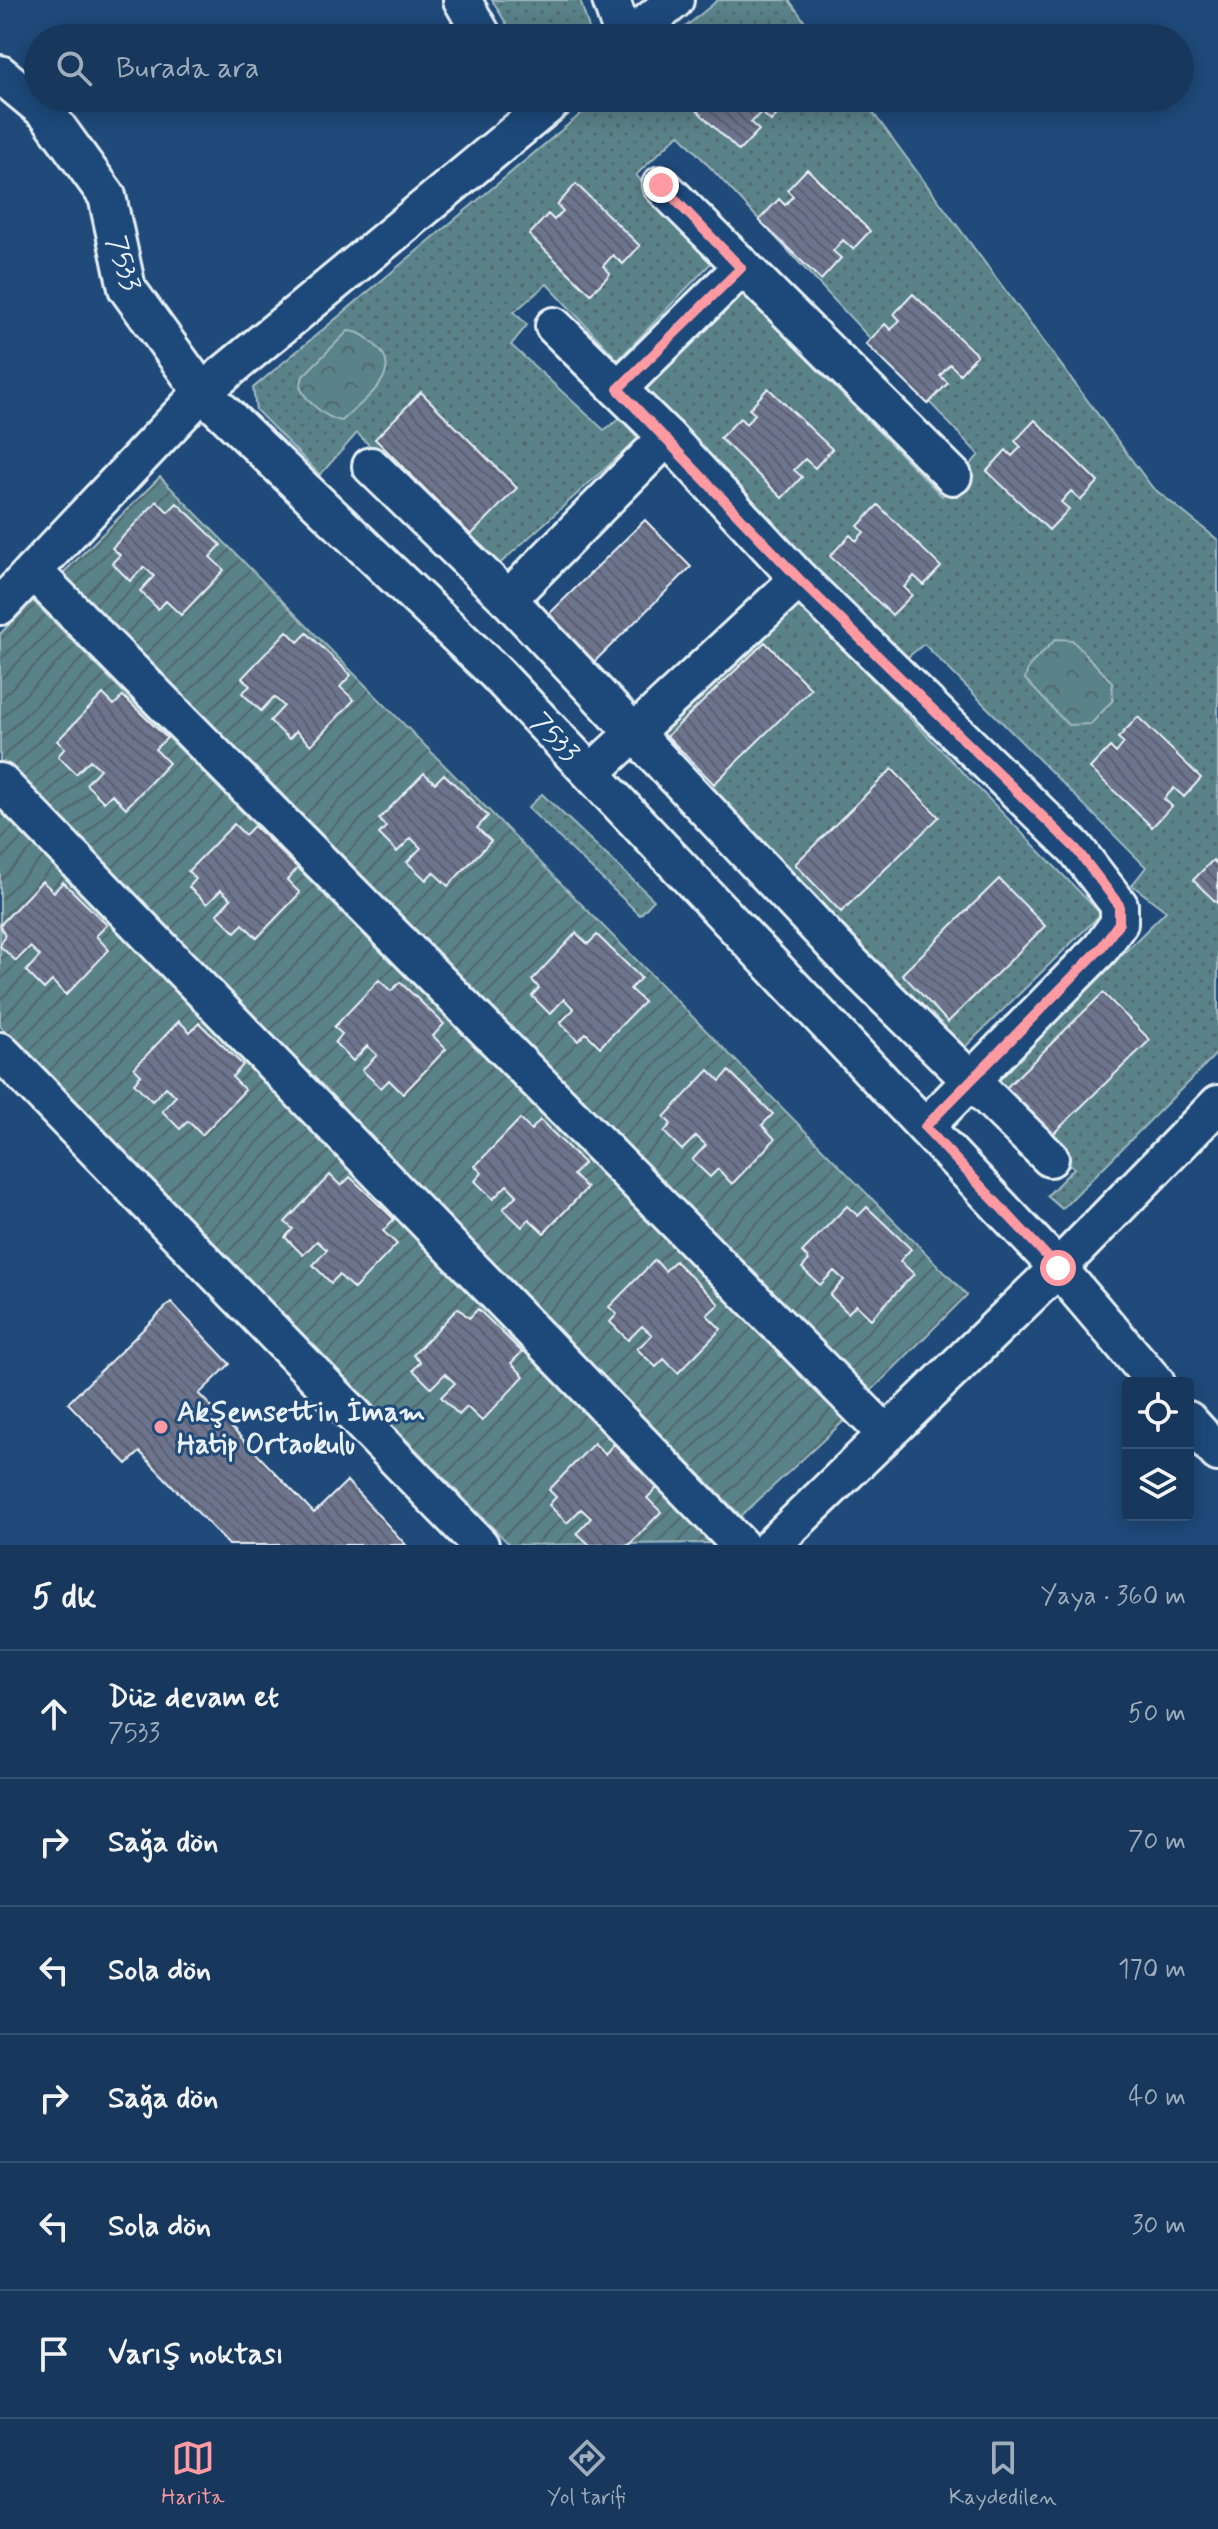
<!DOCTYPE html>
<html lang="tr">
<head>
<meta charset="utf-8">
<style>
	body { margin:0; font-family:Mynerve,sans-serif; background:#203f62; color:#f1f3f6 }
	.controls { position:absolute; right:24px; bottom:24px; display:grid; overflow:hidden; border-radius:8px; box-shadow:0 4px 20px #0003 }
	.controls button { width:72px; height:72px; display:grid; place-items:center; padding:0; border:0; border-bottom:2px solid #365272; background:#17385c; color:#f1f3f6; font:40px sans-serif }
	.stop { position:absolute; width:24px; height:24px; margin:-18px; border:6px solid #ff9aa2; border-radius:50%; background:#fff }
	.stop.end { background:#ff9aa2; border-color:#fff; box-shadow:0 2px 8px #0008 }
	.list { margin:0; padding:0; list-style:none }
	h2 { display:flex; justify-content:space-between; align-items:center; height:104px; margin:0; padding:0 32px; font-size:34px }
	h2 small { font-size:26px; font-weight:400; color:#9eacbb }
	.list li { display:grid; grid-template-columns:52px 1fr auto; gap:24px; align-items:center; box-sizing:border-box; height:128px; padding:0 32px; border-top:2px solid #365272 }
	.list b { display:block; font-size:30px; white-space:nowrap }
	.list p { margin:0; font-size:26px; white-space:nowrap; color:#9eacbb }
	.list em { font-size:26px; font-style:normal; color:#9eacbb }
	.icon { flex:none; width:44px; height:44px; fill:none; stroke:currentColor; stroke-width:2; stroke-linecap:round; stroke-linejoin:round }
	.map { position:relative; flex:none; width:1218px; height:1545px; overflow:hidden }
	.search { position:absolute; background:#17385c; box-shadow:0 4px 20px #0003; left:24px; right:24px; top:24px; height:88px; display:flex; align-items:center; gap:20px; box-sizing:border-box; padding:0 28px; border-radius:44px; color:#9eacbb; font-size:30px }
	.sheet { height:872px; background:#17385c }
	nav { display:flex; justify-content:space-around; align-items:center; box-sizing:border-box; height:112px; border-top:2px solid #365272; background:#17385c; font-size:22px; color:#9eacbb }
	nav a { display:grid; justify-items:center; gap:4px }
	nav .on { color:#ff9aa2 }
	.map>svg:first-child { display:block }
	.grass { fill:url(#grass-dots); stroke:#a1bac0; stroke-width:2 }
	.park { fill:url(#park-crowns); stroke:#a1bac0; stroke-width:2 }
	.garden { fill:url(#garden-furrows); stroke:#a1bac0; stroke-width:2 }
	.building { fill:url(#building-back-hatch); stroke:#e8f1f8; stroke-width:2 }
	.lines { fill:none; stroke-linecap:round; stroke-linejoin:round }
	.minor-casing { stroke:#e8f1f8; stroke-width:42 }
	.minor { stroke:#1f4a7a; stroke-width:36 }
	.route { stroke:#ff9aa2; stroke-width:10 }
	.poi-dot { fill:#ff9aa2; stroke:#1f4a7a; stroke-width:3 }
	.labels { text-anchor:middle; stroke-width:6; stroke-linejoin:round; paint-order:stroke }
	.street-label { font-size:28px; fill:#e8f1f8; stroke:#1f4a7a }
	.poi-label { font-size:28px; font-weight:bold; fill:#e8f1f8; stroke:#1f4a7a; text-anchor:start }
</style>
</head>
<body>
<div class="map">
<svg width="1218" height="1545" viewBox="0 0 1218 1545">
	<defs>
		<pattern id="grass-dots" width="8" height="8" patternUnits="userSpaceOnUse" patternTransform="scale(2)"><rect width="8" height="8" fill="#5a8289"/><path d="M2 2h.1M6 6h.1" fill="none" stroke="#51686d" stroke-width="1.8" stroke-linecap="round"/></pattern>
		<pattern id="park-crowns" width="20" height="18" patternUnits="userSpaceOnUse" patternTransform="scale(2)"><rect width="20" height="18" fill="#5a8289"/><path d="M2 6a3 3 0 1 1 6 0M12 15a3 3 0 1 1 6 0" fill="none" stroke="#51686d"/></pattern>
		<pattern id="garden-furrows" width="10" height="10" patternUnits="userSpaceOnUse" patternTransform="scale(2)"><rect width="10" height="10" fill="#5a8289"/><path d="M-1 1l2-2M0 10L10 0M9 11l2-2" fill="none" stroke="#51686d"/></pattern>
		<pattern id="building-back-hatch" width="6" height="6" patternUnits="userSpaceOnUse" patternTransform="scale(2)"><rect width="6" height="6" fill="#6d748e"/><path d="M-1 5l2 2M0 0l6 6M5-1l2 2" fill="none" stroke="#5b606f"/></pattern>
	</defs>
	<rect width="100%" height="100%" fill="#1f4a7a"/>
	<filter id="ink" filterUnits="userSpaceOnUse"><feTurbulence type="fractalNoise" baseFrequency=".0125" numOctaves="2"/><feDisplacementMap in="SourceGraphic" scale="16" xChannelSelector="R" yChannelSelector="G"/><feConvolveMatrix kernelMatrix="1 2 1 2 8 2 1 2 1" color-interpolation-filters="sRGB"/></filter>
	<g filter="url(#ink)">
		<path class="grass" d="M492,0H580L592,38H515Z
			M718,0H789L817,38H672Z
			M600,98H862L1152,487L1218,540V1052L1062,1209L1047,1196L1074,1168L992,1084L1166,911L1132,885L1146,867L924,644L903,661L637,385L737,288L942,496L979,455L679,134L636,175L712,262L618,360L547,284L514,312L527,325L511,345L604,430L621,418L638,439L494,569L357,433L320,475L256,410L253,388Z
			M792,597L1101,914L961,1051L652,734Z
			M542,794L654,900L640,915L528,808Z"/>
		<path class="park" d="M348,331C362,332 366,337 376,346C407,373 362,401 342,421C326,419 306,401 300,387L303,376Z
			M1056,639L1072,640L1112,682L1113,700L1091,724L1068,725L1025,679L1029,666Z"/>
		<path class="garden" d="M160,477L967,1295L869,1393L61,575Z
			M32,600L845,1420L741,1516L0,763V634Z
			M0,808L719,1543L510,1545L0,1026Z"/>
		<path class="building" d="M684,98H784L788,103L771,121L761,112L751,123L759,130L739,151Z
			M807,169L870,231L853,249L843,240L833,251L841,258L821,280L759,220L779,199L785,205L793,196L787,190Z
			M576,184L640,246L623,264L613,255L603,266L610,274L591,294L529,235L548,214L554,220L563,211L557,205Z
			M913,294L977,355L960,374L950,364L940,376L948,383L928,404L866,344L885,324L891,330L900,320L894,314Z
			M768,388L832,449L815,468L805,459L794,470L802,477L782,498L720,438L740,418L746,424L755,414L749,409Z
			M421,392L517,488L471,535L375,439Z
			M1035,420L1098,482L1081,500L1071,491L1061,502L1069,509L1049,530L987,471L1006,450L1012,456L1021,447L1015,441Z
			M157,501L168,512L177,503L221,545L210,557L224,570L181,615L166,601L158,609L140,591L154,576L144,567L130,581L112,563L120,555L112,548Z
			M878,505L941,567L924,585L914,576L904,587L912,595L892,615L830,556L850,535L856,541L864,532L858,526Z
			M645,520L691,567L594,662L548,615Z
			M287,631L298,642L307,633L351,675L340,687L354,700L311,745L296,731L289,739L270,721L284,706L274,697L261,711L242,693L250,686L242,678Z
			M765,642L811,689L714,784L667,736Z
			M103,694L114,705L123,696L167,738L155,749L169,763L126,808L112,794L104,802L86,784L100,769L90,760L76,774L58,756L65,748L57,741Z
			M1138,717L1201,778L1184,797L1174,788L1164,799L1172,806L1152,827L1090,768L1110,747L1116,753L1124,743L1118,738Z
			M892,769L939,817L841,912L795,864Z
			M424,773L435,783L444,774L488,816L477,828L491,841L448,886L433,872L426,880L407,862L421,848L411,838L397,852L379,834L386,827L379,819Z
			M234,824L245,835L254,826L298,868L287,880L300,893L257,938L243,924L235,932L217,914L231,899L221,890L207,904L189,887L196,879L188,871Z
			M1213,860L1218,865V904L1193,880Z
			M999,879L1045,926L948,1022L902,974Z
			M42,881L54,892L63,882L107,925L96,936L109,950L66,995L52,981L44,989L26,971L40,956L30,947L16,961L0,946L5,935L0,925Z
			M576,933L588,944L597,935L641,978L630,989L644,1002L600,1047L586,1033L578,1041L560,1023L574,1009L564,999L550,1014L532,996L539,988L532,980Z
			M379,980L391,991L400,982L444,1024L433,1036L446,1049L403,1094L389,1080L381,1088L362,1070L377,1055L367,1046L353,1061L335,1043L342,1034L334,1027Z
			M1103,993L1150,1040L1052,1135L1006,1088Z
			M179,1021L190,1032L199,1023L243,1065L232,1077L245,1090L202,1135L188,1121L180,1129L162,1111L176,1096L166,1087L152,1101L134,1083L141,1075L134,1068Z
			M709,1070L720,1081L729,1071L773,1114L762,1125L775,1139L732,1184L718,1169L710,1177L692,1160L706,1145L696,1136L682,1150L664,1132L671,1124L664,1117Z
			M520,1119L531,1130L540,1120L584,1163L573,1175L587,1188L544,1233L529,1219L522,1227L503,1209L517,1195L507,1185L493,1199L475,1181L482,1173L475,1166Z
			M330,1175L341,1186L350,1177L394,1219L383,1231L397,1244L354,1289L339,1275L331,1283L313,1265L327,1250L317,1241L303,1255L285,1237L293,1229L285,1222Z
			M847,1206L858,1216L867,1207L911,1249L900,1261L914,1274L871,1319L856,1305L848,1313L830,1295L844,1280L834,1271L820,1285L802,1268L809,1260L802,1252Z
			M655,1260L665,1271L675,1261L719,1304L707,1315L721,1329L678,1373L664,1359L656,1367L637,1349L652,1335L642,1326L628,1340L610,1322L617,1314L609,1307Z
			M171,1302L230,1364L199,1394L314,1513L347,1481L406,1545H229L140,1452L127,1464L68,1403Z
			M458,1308L469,1318L478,1309L522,1352L511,1363L524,1376L482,1421L467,1407L459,1415L441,1397L455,1383L445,1374L431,1388L413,1370L420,1362L413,1355Z
			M594,1443L605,1454L614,1444L658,1487L647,1498L661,1512L629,1545H590L577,1533L591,1518L581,1509L567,1523L549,1505L556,1497L549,1490Z"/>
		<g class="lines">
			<g class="minor-casing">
				<g id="minor">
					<path d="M462,0L484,38"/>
					<path d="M611,0L624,38"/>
					<path d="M629,38L675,0"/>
					<path id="s1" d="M0,74L47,113L107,196L127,288L202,392L496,673L1058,1268L1156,1383"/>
					<path d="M661,185L953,476"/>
					<path d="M554,326L667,437L799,579L1076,849L1119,905V923L1101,948L925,1127"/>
					<path d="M618,389L741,268"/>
					<path d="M371,466L508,599L852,964L1050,1158"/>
					<path d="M33,571L886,1434"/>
					<path d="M508,599L667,437"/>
					<path d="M0,606L202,392L557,98"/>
					<path d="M591,773L799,579"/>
					<path d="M0,782L740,1545"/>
					<path d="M0,1051L480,1545"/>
					<path d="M1188,1420L1218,1453"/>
					<path d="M772,1545L1058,1268L1218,1104"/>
				</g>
			</g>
			<use href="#minor" class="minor"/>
		</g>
	</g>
	<g class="lines" filter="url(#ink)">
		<path class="route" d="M661,185L741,268L618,389L799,579L1076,849L1119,905V923L1101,948L925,1127L1058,1268"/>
	</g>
	<circle class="poi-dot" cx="161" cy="1427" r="8"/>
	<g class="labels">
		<g class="street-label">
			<text transform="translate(125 263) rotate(73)" y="10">7533</text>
			<text dy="10" stroke="none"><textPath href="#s1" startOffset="880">7533</textPath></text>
		</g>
		<g class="poi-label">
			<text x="177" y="1421">Akşemsettin İmam<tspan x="177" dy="32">Hatip Ortaokulu</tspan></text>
		</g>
	</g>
</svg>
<div class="controls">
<button><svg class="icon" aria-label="locate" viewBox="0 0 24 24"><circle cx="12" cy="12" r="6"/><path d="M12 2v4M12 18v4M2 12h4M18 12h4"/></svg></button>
<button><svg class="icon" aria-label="layers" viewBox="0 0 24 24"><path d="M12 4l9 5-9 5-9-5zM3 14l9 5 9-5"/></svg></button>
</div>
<div class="stop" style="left:1058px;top:1268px"></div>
<div class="stop end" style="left:661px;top:185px"></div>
<div class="search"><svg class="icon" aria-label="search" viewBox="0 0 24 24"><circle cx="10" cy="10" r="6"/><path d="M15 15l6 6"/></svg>Burada ara</div>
</div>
<section class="sheet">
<h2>5 dk<small>Yaya · 360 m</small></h2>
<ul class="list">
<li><svg class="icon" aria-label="ahead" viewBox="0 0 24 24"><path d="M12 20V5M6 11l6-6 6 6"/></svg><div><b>Düz devam et</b><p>7533</p></div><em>50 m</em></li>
<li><svg class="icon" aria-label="right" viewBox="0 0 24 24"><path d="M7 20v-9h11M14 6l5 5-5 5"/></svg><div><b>Sağa dön</b></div><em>70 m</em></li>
<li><svg class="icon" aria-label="left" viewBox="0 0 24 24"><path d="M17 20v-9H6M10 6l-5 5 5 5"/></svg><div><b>Sola dön</b></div><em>170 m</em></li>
<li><svg class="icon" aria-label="right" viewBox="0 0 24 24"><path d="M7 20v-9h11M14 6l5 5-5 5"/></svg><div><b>Sağa dön</b></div><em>40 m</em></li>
<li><svg class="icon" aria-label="left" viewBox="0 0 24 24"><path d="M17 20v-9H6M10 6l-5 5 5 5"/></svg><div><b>Sola dön</b></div><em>30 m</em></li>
<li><svg class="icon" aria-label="arrive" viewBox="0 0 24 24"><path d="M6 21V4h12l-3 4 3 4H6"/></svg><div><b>Varış noktası</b></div></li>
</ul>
</section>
<nav>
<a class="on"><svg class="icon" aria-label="map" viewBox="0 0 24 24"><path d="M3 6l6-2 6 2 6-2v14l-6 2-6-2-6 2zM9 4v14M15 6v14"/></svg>Harita</a>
<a><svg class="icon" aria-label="directions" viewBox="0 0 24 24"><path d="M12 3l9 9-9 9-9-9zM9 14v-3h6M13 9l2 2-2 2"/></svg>Yol tarifi</a>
<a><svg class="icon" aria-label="saved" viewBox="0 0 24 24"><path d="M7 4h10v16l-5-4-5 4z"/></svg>Kaydedilen</a>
</nav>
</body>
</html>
